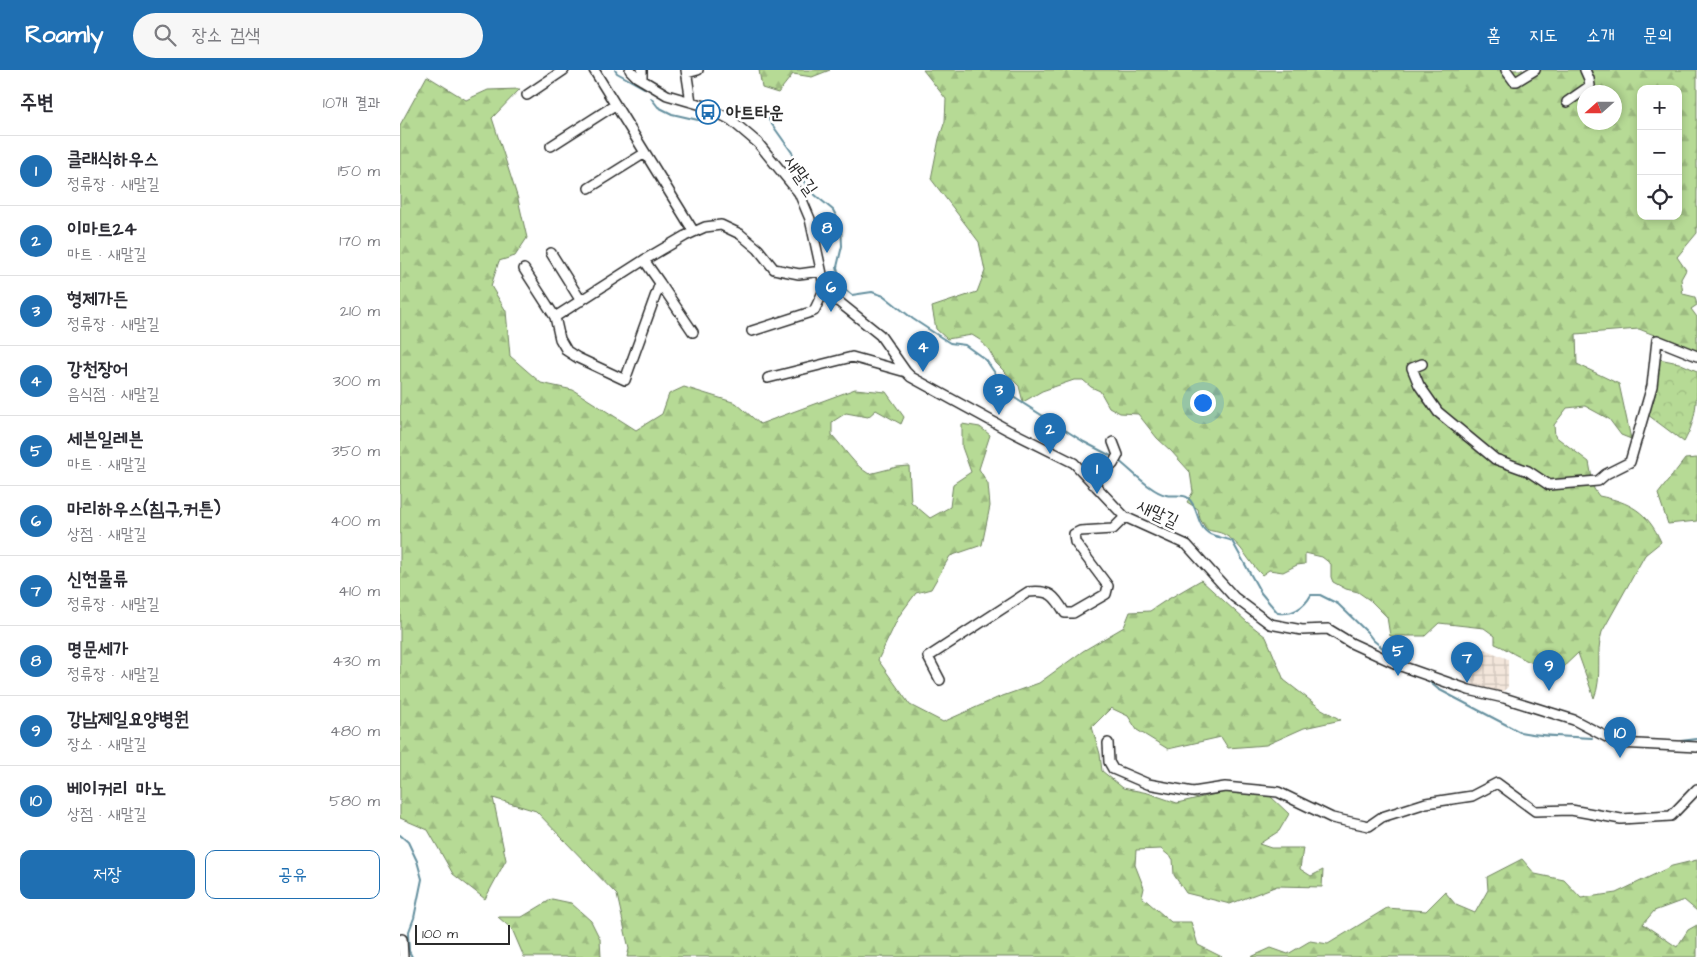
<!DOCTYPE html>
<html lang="ko">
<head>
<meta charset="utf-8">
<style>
	body { margin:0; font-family:"Architects Daughter","Poor Story",sans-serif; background:#f7f7f7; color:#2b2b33 }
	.controls { position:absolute; right:15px; top:15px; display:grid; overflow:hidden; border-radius:10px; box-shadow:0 2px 8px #0003 }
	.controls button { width:45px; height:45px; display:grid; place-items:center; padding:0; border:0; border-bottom:1px solid #e1e1e2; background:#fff; color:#2b2b33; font:25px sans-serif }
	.compass { position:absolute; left:1177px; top:15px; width:45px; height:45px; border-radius:50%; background:#fff; box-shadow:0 2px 8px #0003; rotate:249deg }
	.scale { position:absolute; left:15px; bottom:12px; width:95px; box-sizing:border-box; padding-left:5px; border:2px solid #2b2b2b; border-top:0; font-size:14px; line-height:18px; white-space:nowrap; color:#2b2b2b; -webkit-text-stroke:4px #fff; paint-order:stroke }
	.you { position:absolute; left:802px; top:332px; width:18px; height:18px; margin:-12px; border:4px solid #fff; border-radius:50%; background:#1a73e8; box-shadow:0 0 0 8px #1a73e833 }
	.badge { display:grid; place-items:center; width:32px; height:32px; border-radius:50%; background:#1f6fb2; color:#fff; font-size:16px; font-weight:700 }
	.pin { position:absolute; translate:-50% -41px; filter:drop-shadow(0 1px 2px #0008) }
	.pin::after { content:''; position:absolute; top:26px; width:18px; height:15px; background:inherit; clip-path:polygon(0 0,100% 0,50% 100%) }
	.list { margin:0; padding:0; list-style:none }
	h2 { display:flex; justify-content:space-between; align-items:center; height:65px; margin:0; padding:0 20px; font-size:21px }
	h2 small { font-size:16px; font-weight:400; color:#7c7c81 }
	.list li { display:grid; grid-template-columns:32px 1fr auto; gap:15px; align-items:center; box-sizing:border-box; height:70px; padding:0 20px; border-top:1px solid #e1e1e2 }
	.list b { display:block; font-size:19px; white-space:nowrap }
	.list p { margin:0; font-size:16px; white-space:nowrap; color:#7c7c81 }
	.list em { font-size:16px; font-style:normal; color:#7c7c81 }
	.actions { display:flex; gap:10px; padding:15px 20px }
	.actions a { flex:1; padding:11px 0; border:1px solid #1f6fb2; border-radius:10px; text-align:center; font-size:18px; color:#1f6fb2 }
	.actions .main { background:#1f6fb2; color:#fff }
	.icon { flex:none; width:28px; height:28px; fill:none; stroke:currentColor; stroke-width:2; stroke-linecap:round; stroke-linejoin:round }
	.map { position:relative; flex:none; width:1297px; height:887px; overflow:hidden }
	header { display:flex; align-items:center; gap:30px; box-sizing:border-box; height:70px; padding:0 25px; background:#1f6fb2; color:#fff }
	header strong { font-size:24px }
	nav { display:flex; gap:28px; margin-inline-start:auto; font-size:18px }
	.search { width:350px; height:45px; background:#f7f7f7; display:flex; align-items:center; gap:12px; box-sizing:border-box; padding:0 18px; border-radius:28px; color:#7c7c81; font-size:19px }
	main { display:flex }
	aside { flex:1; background:#fff }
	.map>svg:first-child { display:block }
	.industrial { fill:url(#industrial-grid) }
	.forest { fill:url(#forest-firs); stroke:#708260; fill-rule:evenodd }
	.park { fill:url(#park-crowns); stroke:#708260 }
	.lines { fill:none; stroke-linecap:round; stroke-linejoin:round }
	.stream { stroke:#65909f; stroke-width:2 }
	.minor-casing { stroke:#2b2b2b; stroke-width:12 }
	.minor { stroke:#fff; stroke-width:9 }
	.labels { text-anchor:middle; stroke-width:5; stroke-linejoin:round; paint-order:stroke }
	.poi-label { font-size:18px; font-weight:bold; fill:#2b2b2b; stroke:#fff; text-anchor:start }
	.street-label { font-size:18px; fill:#2b2b2b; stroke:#fff }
</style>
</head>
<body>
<header>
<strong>Roamly</strong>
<div class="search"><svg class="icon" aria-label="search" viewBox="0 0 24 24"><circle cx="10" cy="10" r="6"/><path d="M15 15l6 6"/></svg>장소 검색</div>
<nav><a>홈</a><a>지도</a><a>소개</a><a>문의</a></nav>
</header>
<main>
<aside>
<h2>주변<small>10개 결과</small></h2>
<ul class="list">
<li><span class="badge">1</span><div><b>클래식하우스</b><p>정류장 · 새말길</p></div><em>150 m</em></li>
<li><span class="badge">2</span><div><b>이마트24</b><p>마트 · 새말길</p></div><em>170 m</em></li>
<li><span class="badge">3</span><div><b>형제가든</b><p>정류장 · 새말길</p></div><em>210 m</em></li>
<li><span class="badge">4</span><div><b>강천장어</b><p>음식점 · 새말길</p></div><em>300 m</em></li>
<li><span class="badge">5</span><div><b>세븐일레븐</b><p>마트 · 새말길</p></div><em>350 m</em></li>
<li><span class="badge">6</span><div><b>마리하우스(침구,커튼)</b><p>상점 · 새말길</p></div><em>400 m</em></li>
<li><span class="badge">7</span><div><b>신현물류</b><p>정류장 · 새말길</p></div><em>410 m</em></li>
<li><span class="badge">8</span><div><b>명문세가</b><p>정류장 · 새말길</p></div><em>430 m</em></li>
<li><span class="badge">9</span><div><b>강남제일요양병원</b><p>장소 · 새말길</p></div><em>480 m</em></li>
<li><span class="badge">10</span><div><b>베이커리 마노</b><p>상점 · 새말길</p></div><em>580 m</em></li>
</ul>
<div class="actions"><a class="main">저장</a><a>공유</a></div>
</aside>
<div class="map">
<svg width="1297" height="887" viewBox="0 0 1297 887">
	<defs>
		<pattern id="industrial-grid" width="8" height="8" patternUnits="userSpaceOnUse" patternTransform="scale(1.25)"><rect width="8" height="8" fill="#f3e6db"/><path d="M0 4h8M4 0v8" fill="none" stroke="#d0c5bc"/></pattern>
		<pattern id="forest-firs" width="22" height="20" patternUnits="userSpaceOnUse" patternTransform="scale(1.25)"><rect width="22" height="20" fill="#b6da95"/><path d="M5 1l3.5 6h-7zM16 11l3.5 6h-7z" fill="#9dbb81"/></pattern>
		<pattern id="park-crowns" width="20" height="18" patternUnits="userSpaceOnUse" patternTransform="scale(1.25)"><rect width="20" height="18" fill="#b6da95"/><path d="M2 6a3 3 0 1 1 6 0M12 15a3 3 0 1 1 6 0" fill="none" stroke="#9dbb81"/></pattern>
	</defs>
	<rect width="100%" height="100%" fill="#fff"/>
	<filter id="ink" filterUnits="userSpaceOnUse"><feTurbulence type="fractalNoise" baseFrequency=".02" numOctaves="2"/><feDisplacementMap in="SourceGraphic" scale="10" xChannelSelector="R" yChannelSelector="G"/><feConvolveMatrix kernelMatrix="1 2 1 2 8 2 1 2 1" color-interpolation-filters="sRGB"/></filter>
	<g filter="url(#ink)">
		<path class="industrial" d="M1077,576L1108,589V617L1100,624L1073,615L1070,591Z"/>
		<path class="forest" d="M359,0H430L412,7L393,4L378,23L362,18Z
			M523,0H1297V163L1277,187L1286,200L1281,209L1283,224L1295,227L1297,235L1291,239L1297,247V282L1239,259L1176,264L1177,294L1219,314L1231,369L1221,365L1209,349L1185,336L1167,338L1154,355L1155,366L1189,392L1194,419L1199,426C1230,432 1248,442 1261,472L1245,485L1202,562C1195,583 1203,608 1194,628L1178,583L1158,602C1145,596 1132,594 1120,587C1111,583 1104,577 1095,574V566L1084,558L1039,553L1025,566H990L987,547L971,531L958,522L946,519L933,512L931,507V494L922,487L905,483V494L897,495L883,502L869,500L862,505C849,493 841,473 825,465C819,461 812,462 806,459L800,449L798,439L787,432L793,422L790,402L771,381L757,368L738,344L720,343L709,337L700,321L691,317L683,310H674L642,321L623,332L619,316L596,293L589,280L580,270L572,265L547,269L536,259L532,237L577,222L585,201L579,172L531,109L539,69L545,51L546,29ZM1241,19H1278V146H1241ZM1184,22H1214V52H1184Z
			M27,6L66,30L88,20L120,19L92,48L118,129L127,168L115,186L99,191L91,216L106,241L110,286L141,313L173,320L236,360L262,344L269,324L284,317L336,333L360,354L455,319L486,322L504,347L501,354L476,340L468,347L446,343L432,352V365C444,378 454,395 469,404L497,397L509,396L511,432L530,448L550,437L553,414L571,402L562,377V354L580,357L590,365L579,399L588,414L590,436L582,475L550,486L531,519L516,523L499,546L478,590L510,635L543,652L597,628L639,613L683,581L724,557L730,542L750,541L765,531L801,510L847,552L866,567L884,610L920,638L941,650L904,658L866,675L828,678L821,667L768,679L737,660L728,646L711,638L692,657L700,684L702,701L723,718L748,723L777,733L833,720L869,725L889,744L879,761L859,774L871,778H903L900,799L911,806L923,800L922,817L877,816L830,834L786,823L774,805L773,789L761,779L736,780L735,795L744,818L742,827L771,852H791L798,875L822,887H227L229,879L217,825L136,741L93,728L106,790L85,829L53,804L28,760L0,748V55Z
			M1297,388V451L1268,454L1258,424L1285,389Z
			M1122,789L1135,804L1164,810L1181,828L1216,823L1272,796L1297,790V841L1284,830L1254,841L1243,854L1277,877L1288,860L1297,855V887H851L871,878L888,884L910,871L928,874L987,838L1026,841L1045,822L1056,835L1075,843L1088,820L1087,807Z
			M152,829L171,833L191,851L200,869L201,887H124L112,859L98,847H122Z"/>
		<path class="park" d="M1259,289L1279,293L1297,301C1297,329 1297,349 1284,372L1248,345L1256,322Z"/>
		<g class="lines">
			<path class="stream" d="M215,0L217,3L244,18
				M251,28L258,37L272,44L298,50L305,47
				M327,38L347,36L366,46L393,84L399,102L408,119L433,140L441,155L442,176L437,197L441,216L452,225L472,222L484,226L513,249L542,268L550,273L565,275L586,290L610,325L684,372L713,387
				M719,391C731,400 751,422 766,425C772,427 783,423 788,428C799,437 796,457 810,464C816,467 825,468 832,471L861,523L878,543C892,545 904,538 911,525H920L938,534L967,562L973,570L990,584L1007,593
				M1026,609L1038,619L1120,662C1143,667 1168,666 1192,668
				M1281,671L1297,669
				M0,765L8,772L17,791L22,809L14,848L8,864L9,881L12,887"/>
			<g class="minor-casing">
				<path id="minor" d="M194,0L294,162
					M230,0L237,7L267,25L305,36L331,50L358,73L399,123L410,149L422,204L424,220L480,265L506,302L511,307L608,360L674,393L725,447L787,475L834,527L870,554L902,560L928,559L951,573L1001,596L1069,620L1104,628L1174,650L1218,673L1297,677
					M242,0V10
					M286,0L291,32
					M1106,0L1114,11H1117L1135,0
					M287,3L298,0
					M127,25L164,0
					M1167,32L1190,16L1189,9L1185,0
					M151,76L215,35
					M189,118L245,83
					M151,183L181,231
					M124,199L155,247L160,269L167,281L178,288L225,310L260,213L244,190
					M260,213L293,262
					M155,247L244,190L285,166L305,157L321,155L340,164L358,179L374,199L399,204L421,201
					M352,261L414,241L424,220
					M1022,294L1012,298L1019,315L1038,342L1095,389L1128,401L1149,415L1198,411L1206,404L1230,392L1252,316L1257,270L1297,286
					M368,308L452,287L506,302
					M693,414L713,394L718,385L713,372
					M540,610L528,587L628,522C650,519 655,526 665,543H673L706,524L708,516L675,472L674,464L680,461L713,459L725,447
					M708,673L709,692L713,699L748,714L793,722L825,717L878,722L932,748L969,756L982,747L1026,733L1072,726L1097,713L1135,741L1171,740L1221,749L1271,746L1297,719
					M2,869L3,887"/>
			</g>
			<use href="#minor" class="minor"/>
		</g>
	</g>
	<defs>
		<g id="bus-ring" transform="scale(1.25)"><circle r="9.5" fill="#fff" stroke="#1f6fb2" stroke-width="1.5"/><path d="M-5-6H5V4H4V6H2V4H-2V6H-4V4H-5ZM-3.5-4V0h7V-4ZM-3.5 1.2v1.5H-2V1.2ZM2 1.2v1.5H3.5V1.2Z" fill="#1f6fb2"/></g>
	</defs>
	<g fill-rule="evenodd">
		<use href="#bus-ring" x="308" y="42"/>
	</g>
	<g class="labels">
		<g class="poi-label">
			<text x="326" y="48">아트타운</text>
		</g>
		<g class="street-label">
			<text transform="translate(401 105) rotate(55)" y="6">새말길</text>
			<text transform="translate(758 443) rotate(25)" y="6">새말길</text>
		</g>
	</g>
</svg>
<div class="controls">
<button>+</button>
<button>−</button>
<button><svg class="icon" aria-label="locate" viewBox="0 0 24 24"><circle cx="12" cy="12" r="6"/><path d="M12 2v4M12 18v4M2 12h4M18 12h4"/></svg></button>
</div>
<svg class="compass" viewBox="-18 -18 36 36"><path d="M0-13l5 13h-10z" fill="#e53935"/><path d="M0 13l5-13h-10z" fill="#7c7c81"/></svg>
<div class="scale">100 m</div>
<div class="you"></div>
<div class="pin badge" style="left:697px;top:424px">1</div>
<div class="pin badge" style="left:650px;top:384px">2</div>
<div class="pin badge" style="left:599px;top:345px">3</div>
<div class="pin badge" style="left:523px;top:302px">4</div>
<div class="pin badge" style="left:998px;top:606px">5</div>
<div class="pin badge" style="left:431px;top:242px">6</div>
<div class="pin badge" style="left:1067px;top:613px">7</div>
<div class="pin badge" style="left:427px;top:183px">8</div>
<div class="pin badge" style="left:1149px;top:621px">9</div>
<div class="pin badge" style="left:1220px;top:688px">10</div>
</div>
</main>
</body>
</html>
